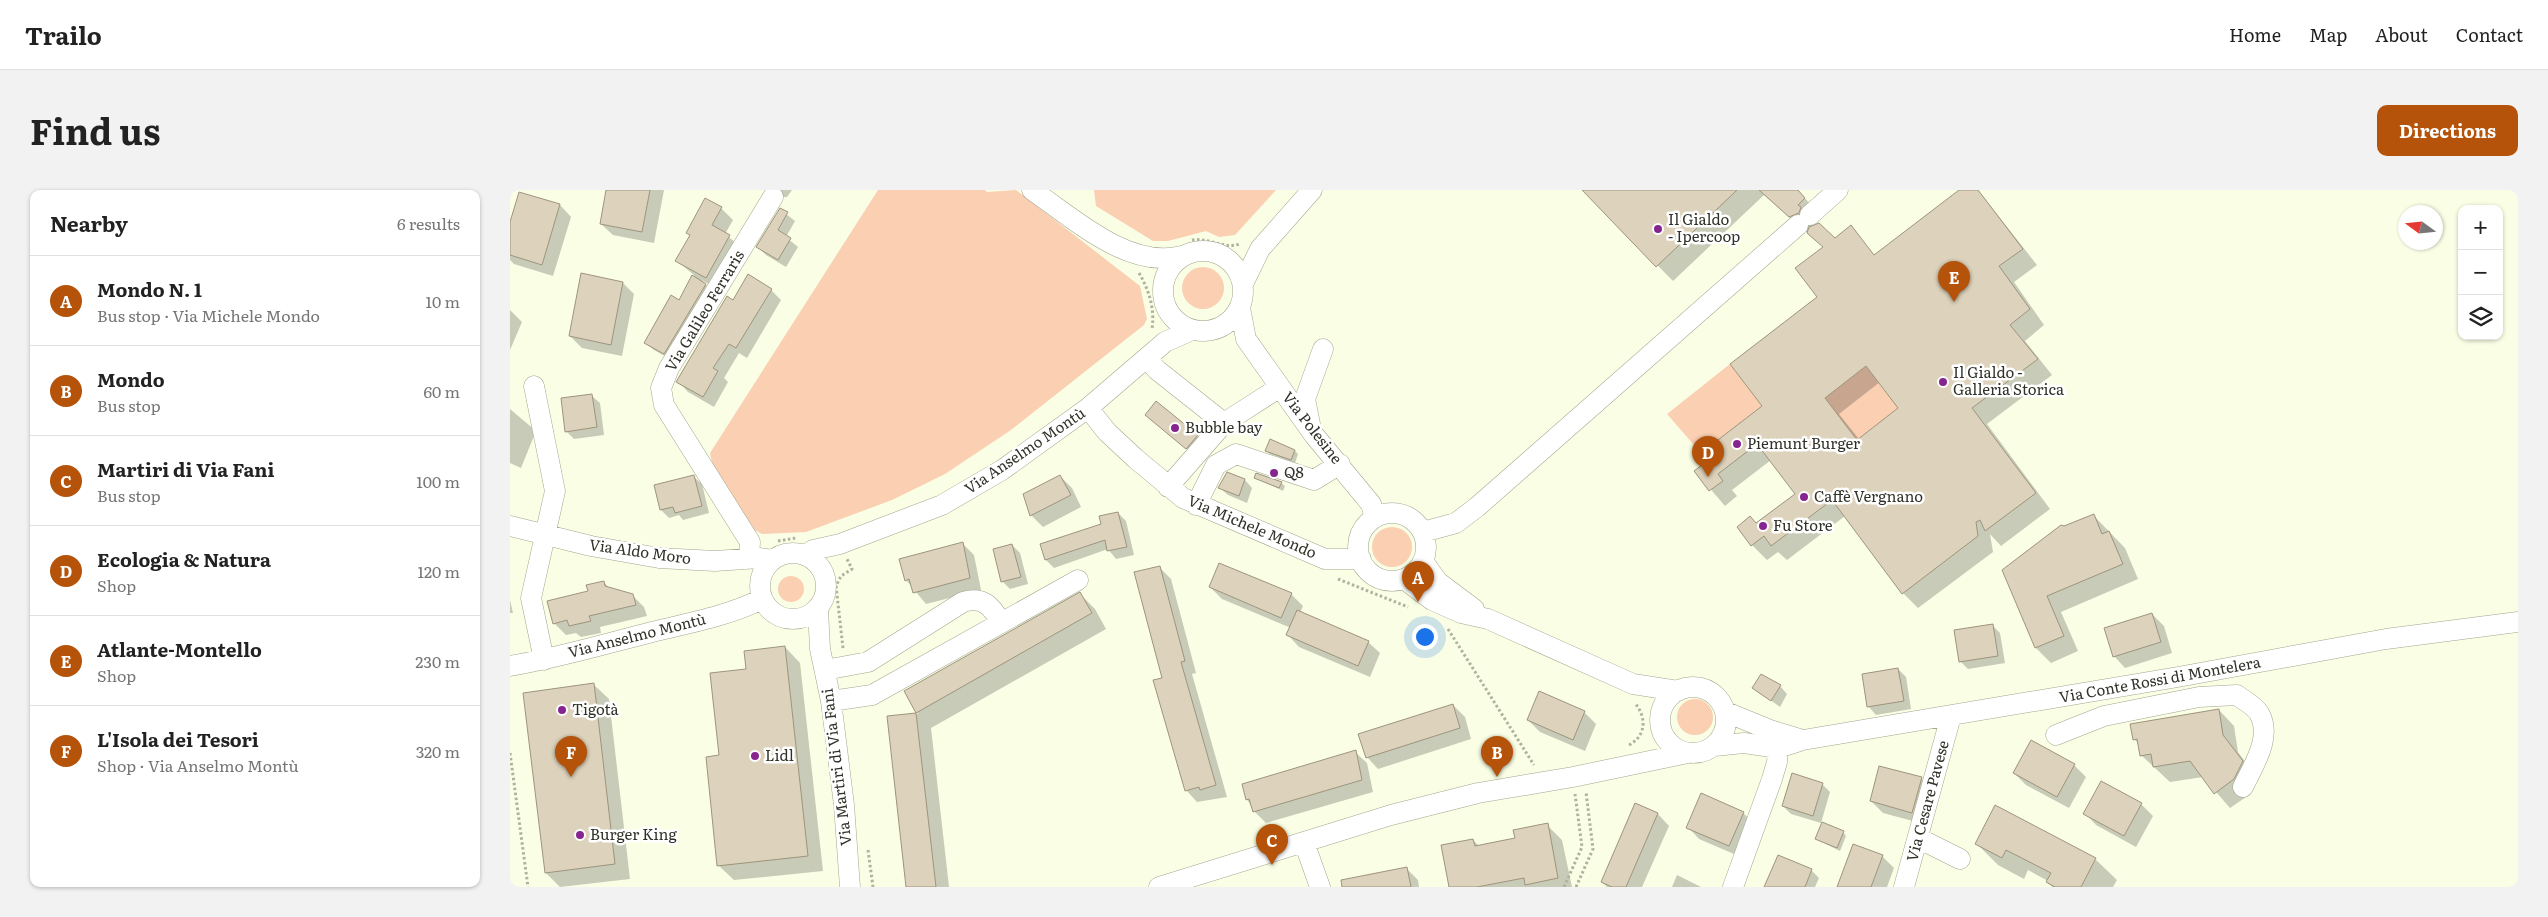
<!DOCTYPE html>
<html lang="en">
<head>
<meta charset="utf-8">
<style>
	body { margin:0; font-family:Literata,serif; background:#f2f2f2; color:#222 }
	.controls { position:absolute; right:15px; top:15px; display:grid; overflow:hidden; border-radius:10px; box-shadow:0 1px 4px #0004 }
	.controls button { width:45px; height:45px; display:grid; place-items:center; padding:0; border:0; border-bottom:1px solid #e0e0e0; background:#fff; color:#222; font:25px sans-serif }
	.compass { position:absolute; left:1888px; top:15px; width:45px; height:45px; border-radius:50%; background:#fff; box-shadow:0 1px 4px #0004; rotate:285deg }
	.you { position:absolute; left:914px; top:446px; width:18px; height:18px; margin:-12px; border:4px solid #fff; border-radius:50%; background:#1a73e8; box-shadow:0 0 0 8px #1a73e833 }
	.badge { display:grid; place-items:center; width:32px; height:32px; border-radius:50%; background:#b45309; color:#fff; font-size:16px; font-weight:700 }
	.pin { position:absolute; translate:-50% -41px; filter:drop-shadow(0 1px 2px #0008) }
	.pin::after { content:''; position:absolute; top:26px; width:18px; height:15px; background:inherit; clip-path:polygon(0 0,100% 0,50% 100%) }
	.list { margin:0; padding:0; list-style:none }
	h2 { display:flex; justify-content:space-between; align-items:center; height:65px; margin:0; padding:0 20px; font-size:21px }
	h2 small { font-size:16px; font-weight:400; color:#767676 }
	.list li { display:grid; grid-template-columns:32px 1fr auto; gap:15px; align-items:center; box-sizing:border-box; height:90px; padding:0 20px; border-top:1px solid #e0e0e0 }
	.list b { display:block; font-size:19px; white-space:nowrap }
	.list p { margin:0; font-size:16px; white-space:nowrap; color:#767676 }
	.list em { font-size:16px; font-style:normal; color:#767676 }
	.icon { flex:none; width:28px; height:28px; fill:none; stroke:currentColor; stroke-width:2; stroke-linecap:round; stroke-linejoin:round }
	.map { position:relative; flex:none; width:2008px; height:697px; overflow:hidden; border-radius:10px }
	header { display:flex; align-items:center; gap:30px; box-sizing:border-box; height:70px; padding:0 25px; background:#fff; border-bottom:1px solid #e0e0e0 }
	header strong { font-size:24px }
	nav { display:flex; gap:28px; margin-inline-start:auto; font-size:18px }
	.intro { display:flex; align-items:center; justify-content:space-between; box-sizing:border-box; height:120px; padding:0 30px }
	h1 { margin:0; font-size:35px }
	.button { padding:12px 22px; border-radius:10px; background:#b45309; color:#fff; font-size:18px; font-weight:700 }
	main { display:flex; gap:30px; padding:0 30px }
	aside { flex:1; background:#fff; border-radius:10px; box-shadow:0 1px 4px #0004 }
	.map>svg:first-child { display:block }
	.green { fill:#fbcfb2 }
	.shadow { fill:#0003; fill-rule:evenodd }
	.building { fill:#ddd2bb; stroke:#9e947e; fill-rule:evenodd }
	.lines { fill:none; stroke-linecap:round; stroke-linejoin:round }
	.minor-casing { stroke:#a1a68e; stroke-width:21 }
	.path { stroke:#aeb29f; stroke-width:3; stroke-dasharray:2.5 2.5; stroke-linecap:butt }
	.minor { stroke:#fff; stroke-width:20 }
	.poi-dot { fill:#86258f; stroke:#fff; stroke-width:2 }
	.labels { text-anchor:middle; stroke-width:5; stroke-linejoin:round; paint-order:stroke }
	.poi-label { font-size:15px; fill:#303229; stroke:#fff; text-anchor:start }
	.street-label { font-size:15px; fill:#303229; stroke:#fff }
</style>
</head>
<body>
<header>
<strong>Trailo</strong>
<nav><a>Home</a><a>Map</a><a>About</a><a>Contact</a></nav>
</header>
<div class="intro"><h1>Find us</h1><a class="button">Directions</a></div>
<main>
<aside>
<h2>Nearby<small>6 results</small></h2>
<ul class="list">
<li><span class="badge">A</span><div><b>Mondo N. 1</b><p>Bus stop · Via Michele Mondo</p></div><em>10 m</em></li>
<li><span class="badge">B</span><div><b>Mondo</b><p>Bus stop</p></div><em>60 m</em></li>
<li><span class="badge">C</span><div><b>Martiri di Via Fani</b><p>Bus stop</p></div><em>100 m</em></li>
<li><span class="badge">D</span><div><b>Ecologia &amp; Natura</b><p>Shop</p></div><em>120 m</em></li>
<li><span class="badge">E</span><div><b>Atlante-Montello</b><p>Shop</p></div><em>230 m</em></li>
<li><span class="badge">F</span><div><b>L'Isola dei Tesori</b><p>Shop · Via Anselmo Montù</p></div><em>320 m</em></li>
</ul>
</aside>
<div class="map">
<svg width="2008" height="697" viewBox="0 0 2008 697">
	<rect width="100%" height="100%" fill="#f9fee5"/>
	<path class="green" d="M368,0H475L477,2L506,0L630,96L637,129L634,135L501,240L435,284L382,310L296,342L252,344L239,337L204,282L200,263Z
		M584,0H766L725,45L709,47L696,41L658,51H643L586,16Z
		M672 98a21 21 0 1 1 42 0a21 21 0 1 1-42 0Z
		M1220,174L1252,216L1191,263L1157,224Z
		M1356,176L1388,218L1347,250L1315,208Z
		M862 357a20 20 0 1 1 40 0a20 20 0 1 1-40 0Z
		M268 399a13 13 0 1 1 26 0a13 13 0 1 1-26 0Z
		M1167 527a18 18 0 1 1 36 0a18 18 0 1 1-36 0Z"/>
	<path class="shadow" d="M98,0H154L144,53L103,45L91,34Z
		M257,0H282L277,7H270Z
		M1073,0H1287L1310,24L1303,31L1305,36L1325,49L1364,66L1451,0H1468L1527,75L1504,92L1534,135L1515,151L1542,185L1477,234L1540,319L1491,356L1480,344L1483,362L1408,418L1393,403L1335,326L1277,370L1268,362L1257,370L1242,355L1246,334L1286,304L1261,270L1222,300L1227,306L1215,316L1185,281L1199,271L1253,217L1309,107L1314,58L1298,42L1299,40L1296,42L1254,5L1163,91ZM1370,192L1390,218L1349,249L1329,224Z
		M50,15L61,27L43,86L4,74L0,70V37Z
		M211,18L223,30L215,44L231,57L208,99L191,90L203,102L162,170L144,160L136,153L170,112L184,85L167,71L180,46L178,43Z
		M271,20L285,31L276,47L288,57L276,77L256,65L248,57Z
		M113,93L124,104L112,166L72,158L60,146Z
		M261,100L271,110L237,168L229,163L214,188L218,192L204,217L178,202L168,191L223,112Z
		M0,120L12,132L0,160Z
		M82,206L90,213L94,245L64,249L56,241Z
		M0,219L26,241L11,278L0,273Z
		M637,225L687,246L695,254L684,265Z
		M756,261H785L788,264L785,273L760,264Z
		M718,284L735,290L742,298L737,313L718,305L710,298Z
		M550,286L562,298L571,317L533,337L521,325Z
		M184,287L192,294L199,323L173,330L169,325L159,328L151,320L145,296Z
		M745,287L771,293L775,296L773,301Z
		M608,323L616,331L624,365L606,369L598,359L544,378L536,370L531,355L592,335Z
		M1583,325L1615,358L1628,389L1551,422L1568,461L1541,473L1526,458L1493,380L1554,338Z
		M453,354L464,365L471,400L416,414L396,390Z
		M502,355L510,363L518,394L500,399L492,391Z
		M649,377L661,389L686,483L682,484L717,607L687,612L676,600L654,489Z
		M94,392L99,398L122,405L134,417L137,426L90,437L91,443L71,447L66,443L56,445L44,433Z
		M700,397L781,404L793,416L790,423L858,452L870,463L860,487L789,457L778,445L781,438L712,409Z
		M570,404L585,419L596,439L421,538L439,697H397L378,527L408,524L396,501Z
		M0,410L3,423H0Z
		M1642,424L1654,436L1662,463L1615,478L1604,466Z
		M1483,436L1490,443L1495,473L1458,479L1450,471Z
		M275,457L290,473L313,681L224,690L208,675L210,567L237,481Z
		M1388,479L1396,487L1401,519L1366,525L1359,517L1353,485Z
		M83,494L99,509L120,689L50,697L36,683Z
		M1270,496L1277,504L1270,517L1244,498Z
		M943,515L955,527L961,549L868,579L857,567Z
		M1709,520L1724,536L1728,562L1747,588L1739,605L1720,618L1693,587L1660,592L1631,565L1629,554L1624,549Z
		M1074,522L1086,534L1075,561L1030,542L1018,530Z
		M845,562L857,573L863,602L756,633L744,621L737,609Z
		M1564,575L1576,587L1559,618L1516,595L1504,583Z
		M1411,588L1423,600L1414,634L1373,623L1361,611Z
		M1312,594L1320,602L1311,633L1281,624L1273,616Z
		M1631,614L1643,626L1626,657L1586,635L1575,623Z
		M1233,623L1245,634L1231,667L1189,649L1178,637Z
		M1148,624L1159,636L1132,697H1097L1092,692Z
		M1037,635L1052,650L1062,697H940L963,650L969,656L1006,649Z
		M1333,642L1336,646L1330,661L1306,649Z
		M1466,653L1585,669L1607,690L1603,697H1542L1538,691L1518,680L1514,689L1488,675Z
		M1372,666L1384,678L1377,697H1328Z
		M896,678L908,690L909,697H841Z
		M1301,680L1309,688L1305,697H1256Z
		M1167,685L1191,697H1162Z"/>
	<path class="building" d="M96,0H140L132,42L90,34Z
		M1072,0H1227L1146,77Z
		M1249,0H1288L1295,8L1288,15L1291,17L1289,23L1279,27Z
		M1449,0H1468L1513,59L1489,76L1520,119L1500,135L1528,169L1462,218L1526,303L1475,341L1470,330L1466,332L1468,346L1392,404L1322,310L1261,356L1254,346L1241,356L1227,337L1240,326L1246,333L1285,304L1247,254L1208,284L1213,291L1199,301L1184,281L1197,271L1191,263L1252,216L1220,174L1307,107L1285,78L1313,57L1297,43L1299,37L1309,33L1325,48L1341,35L1364,65ZM1356,176L1388,218L1347,250L1315,208Z
		M9,2L50,14L32,75L0,65V32Z
		M195,8L212,17L202,35L220,45L196,88L165,71L180,45L176,43Z
		M270,18L278,22L268,40L281,48L268,70L246,57Z
		M71,83L113,92L101,155L59,146Z
		M238,84L262,99L226,158L219,154L203,178L208,181L193,207L166,192L217,106L223,110Z
		M182,85L196,94L154,164L134,153L161,105L169,110Z
		M82,204L87,237L55,242L51,208Z
		M646,211L688,245L676,259L635,225Z
		M760,249L785,260L781,270L755,261Z
		M717,282L735,289L729,306L708,298Z
		M746,283L772,292L769,298L744,288Z
		M184,285L192,316L165,323L163,317L150,320L144,295Z
		M550,285L561,305L520,326L513,304Z
		M608,322L617,357L597,361L595,350L535,370L530,354L591,334L589,326Z
		M1584,324L1592,344L1599,341L1613,374L1537,406L1554,446L1525,458L1492,380L1551,335L1554,336Z
		M453,352L460,388L403,403L399,389L395,391L389,369Z
		M502,354L511,387L491,392L483,359Z
		M709,373L782,403L771,428L699,397Z
		M650,376L675,471L671,472L706,595L690,600L689,597L675,601L643,490L652,488L624,382Z
		M94,391L95,396L123,404L126,415L79,426L81,431L59,436L57,430L43,434L37,411L78,401L76,395Z
		M570,402L582,423L406,523L394,501Z
		M787,420L859,451L848,476L776,445Z
		M1642,423L1651,452L1603,467L1594,438Z
		M1483,434L1488,466L1449,472L1444,440Z
		M275,456L298,666L207,676L196,567L209,565L200,483L236,479L234,461Z
		M1388,478L1394,511L1357,517L1352,484Z
		M1251,484L1271,495L1261,511L1242,498Z
		M84,493L105,674L35,683L13,503Z
		M1029,501L1075,521L1063,550L1017,530Z
		M943,514L950,538L856,568L848,544Z
		M1709,519L1713,545L1733,571L1724,589L1704,604L1680,571L1643,577L1641,564L1630,566L1627,549L1623,550L1620,534Z
		M406,523L426,697H396L377,526Z
		M1521,550L1565,574L1547,607L1503,583Z
		M846,560L852,590L743,622L739,609L736,610L732,594Z
		M1369,576L1412,587L1402,623L1360,611Z
		M1282,583L1313,593L1303,626L1272,616Z
		M1591,591L1632,613L1614,646L1573,624Z
		M1191,603L1234,622L1219,656L1176,638Z
		M1125,613L1148,623L1116,697H1102L1091,692Z
		M1485,615L1586,668L1571,697H1545L1536,692L1541,683L1496,660L1492,668L1465,654Z
		M1312,632L1334,641L1327,658L1305,649Z
		M1038,633L1048,688L1015,695L1014,688L967,697H939L931,655L963,649L965,656L1005,648L1003,640Z
		M1343,654L1373,665L1361,697H1327Z
		M1268,665L1302,679L1295,697H1254Z
		M897,677L901,697H832L831,690Z"/>
	<g class="lines">
		<g class="minor-casing">
			<path id="minor" d="M522,0C563,28 619,80 672,66
				M1300,25L1328,0
				M653 101a40 40 0 1 1 80 0a40 40 0 1 1-80 0Z
				M733,94L750,59L802,0
				M730,118L736,149L804,245L861,314L865,328
				M637,169L647,180L714,233L658,297
				M24,196L45,301L21,408L34,470
				M578,218L597,242L626,269L673,308L815,369H851
				M714,233L770,197
				M800,234L795,209L813,159
				M686,315L706,275L726,264L804,290L830,274
				M848 357a34 34 0 1 1 68 0a34 34 0 1 1-68 0Z
				M0,336L81,356L149,368L205,371L249,368L262,370
				M913,342L946,333L967,317L1288,35
				M250 396a33 33 0 1 1 66 0a33 33 0 1 1-66 0Z
				M296,365L303,360L330,354L432,315L492,280L578,218L655,152L682,140
				M239,368L240,352L154,215L151,198L159,178L263,7
				M913,371L928,392L964,419
				M894,389L922,410L951,423L978,429L1123,494L1168,501
				M308,419L310,459L321,511L334,615L340,697
				M0,476C48,468 95,454 142,442C179,433 218,426 252,409
				M315,480L358,472L453,412C473,406 482,416 491,433
				M1150 530a33 33 0 1 1 66 0a33 33 0 1 1-66 0Z
				M321,511L362,505L568,390
				M1216,522L1260,540L1293,550
				M1546,545L1594,526L1689,507L1727,505C1733,510 1745,516 1749,523C1763,547 1743,576 1733,597
				M1204,556L1234,553L1268,558L1293,550L1668,487L1876,449L2008,432
				M1408,648L1450,669
				M794,652L810,697
				M649,697L881,625L968,603L1063,587L1178,563
				M1223,697L1262,589L1267,572L1268,558
				M1394,697L1441,526"/>
		</g>
		<path class="path" d="M682,50C699,47 717,61 731,53
			M629,83C639,100 645,119 642,139
			M268,351L286,348
			M828,389L898,417
			M938,439L1024,575
			M333,458L326,396L331,386L342,379L337,369
			M1119,555C1136,546 1137,528 1125,513
			M0,563L18,697
			M358,660L363,697
			M1054,697L1072,657L1065,604
			M1066,697L1083,659L1076,602"/>
		<use href="#minor" class="minor"/>
	</g>
	<g class="poi-dot">
		<circle cx="1148" cy="39" r="5"/>
		<circle cx="1433" cy="192" r="5"/>
		<circle cx="665" cy="238" r="5"/>
		<circle cx="1227" cy="254" r="5"/>
		<circle cx="764" cy="283" r="5"/>
		<circle cx="1294" cy="307" r="5"/>
		<circle cx="1253" cy="336" r="5"/>
		<circle cx="52" cy="520" r="5"/>
		<circle cx="245" cy="566" r="5"/>
		<circle cx="70" cy="645" r="5"/>
	</g>
	<g class="labels">
		<g class="poi-label">
			<text x="1158" y="35">Il Gialdo<tspan x="1158" dy="17">- Ipercoop</tspan></text>
			<text x="1443" y="188">Il Gialdo -<tspan x="1443" dy="17">Galleria Storica</tspan></text>
			<text x="675" y="243">Bubble bay</text>
			<text x="1237" y="259">Piemunt Burger</text>
			<text x="774" y="288">Q8</text>
			<text x="1304" y="312">Caffè Vergnano</text>
			<text x="1263" y="341">Fu Store</text>
			<text x="62" y="525">Tigotà</text>
			<text x="255" y="571">Lidl</text>
			<text x="80" y="650">Burger King</text>
		</g>
		<g class="street-label">
			<text transform="translate(195 121) rotate(-59)" y="5">Via Galileo Ferraris</text>
			<text transform="translate(802 238) rotate(52)" y="5">Via Polesine</text>
			<text transform="translate(515 261) rotate(-34)" y="5">Via Anselmo Montù</text>
			<text transform="translate(742 337) rotate(23)" y="5">Via Michele Mondo</text>
			<text transform="translate(130 362) rotate(8)" y="5">Via Aldo Moro</text>
			<text transform="translate(127 446) rotate(-14)" y="5">Via Anselmo Montù</text>
			<text transform="translate(1650 490) rotate(-10)" y="5">Via Conte Rossi di Montelera</text>
			<text transform="translate(327 577) rotate(-97)" y="5">Via Martiri di Via Fani</text>
			<text transform="translate(1418 611) rotate(-75)" y="5">Via Cesare Pavese</text>
		</g>
	</g>
</svg>
<div class="controls">
<button>+</button>
<button>−</button>
<button><svg class="icon" aria-label="layers" viewBox="0 0 24 24"><path d="M12 4l9 5-9 5-9-5zM3 14l9 5 9-5"/></svg></button>
</div>
<svg class="compass" viewBox="-18 -18 36 36"><path d="M0-13l5 13h-10z" fill="#e53935"/><path d="M0 13l5-13h-10z" fill="#767676"/></svg>
<div class="you"></div>
<div class="pin badge" style="left:908px;top:412px">A</div>
<div class="pin badge" style="left:987px;top:587px">B</div>
<div class="pin badge" style="left:762px;top:675px">C</div>
<div class="pin badge" style="left:1198px;top:287px">D</div>
<div class="pin badge" style="left:1444px;top:112px">E</div>
<div class="pin badge" style="left:61px;top:587px">F</div>
</div>
</main>
</body>
</html>
